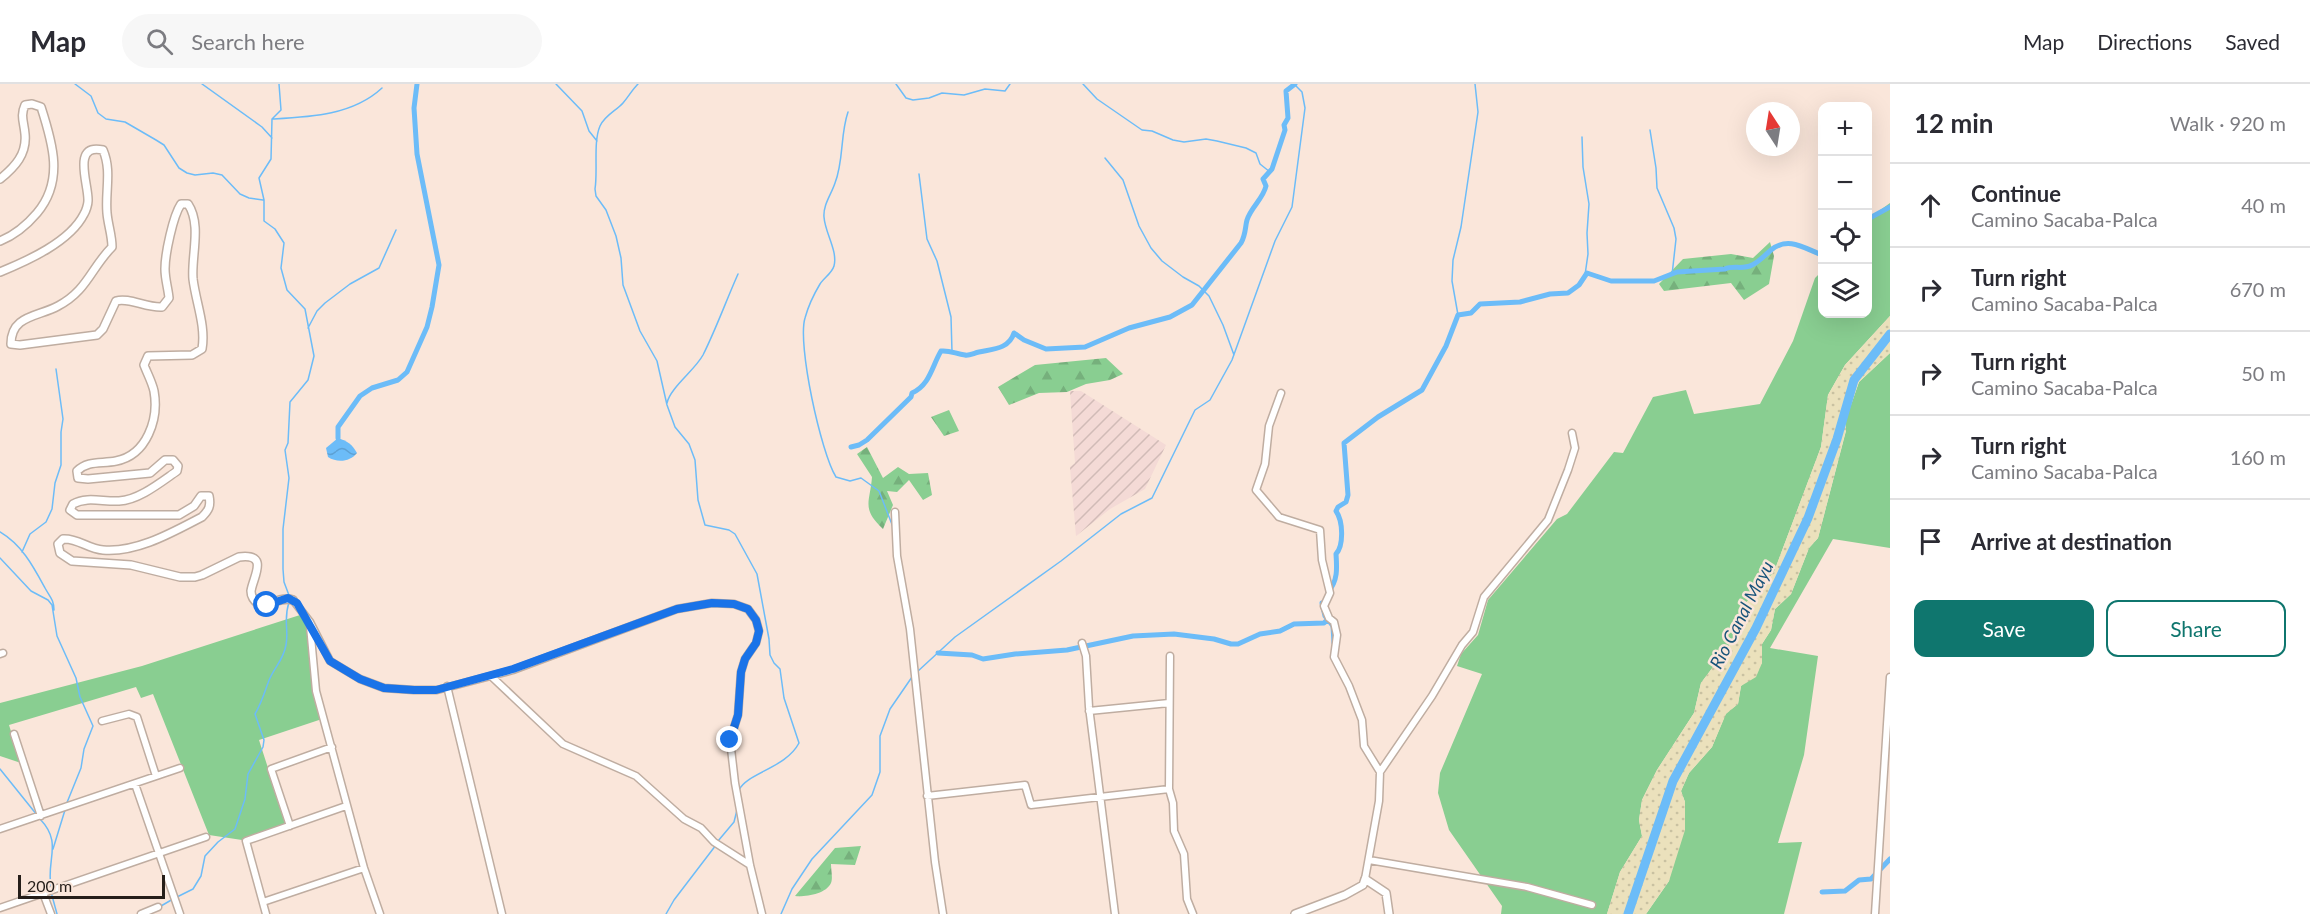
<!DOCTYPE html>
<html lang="en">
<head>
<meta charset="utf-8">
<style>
	body { margin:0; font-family:Lato,sans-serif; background:#f7f7f7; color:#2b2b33 }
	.controls { position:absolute; right:18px; top:18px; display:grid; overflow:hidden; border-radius:12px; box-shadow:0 6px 24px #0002 }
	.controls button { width:54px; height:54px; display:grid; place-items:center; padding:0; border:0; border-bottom:2px solid #e1e1e2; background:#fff; color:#2b2b33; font:30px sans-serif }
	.compass { position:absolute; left:1746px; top:18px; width:54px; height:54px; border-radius:50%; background:#fff; box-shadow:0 6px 24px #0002; rotate:348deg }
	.scale { position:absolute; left:18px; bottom:15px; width:147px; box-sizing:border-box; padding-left:6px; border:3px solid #251e19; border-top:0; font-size:16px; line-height:21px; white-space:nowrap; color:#251e19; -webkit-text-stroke:4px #fae6da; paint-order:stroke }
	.stop { position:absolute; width:18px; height:18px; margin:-14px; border:4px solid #1a73e8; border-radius:50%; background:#fff }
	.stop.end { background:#1a73e8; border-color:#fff; box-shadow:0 2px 6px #0008 }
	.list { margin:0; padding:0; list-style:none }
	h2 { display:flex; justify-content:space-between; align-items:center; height:78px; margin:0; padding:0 24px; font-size:26px }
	h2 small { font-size:20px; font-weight:400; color:#7c7c81 }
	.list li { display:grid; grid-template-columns:39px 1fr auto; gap:18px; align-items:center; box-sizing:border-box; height:84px; padding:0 24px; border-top:2px solid #e1e1e2 }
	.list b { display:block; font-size:22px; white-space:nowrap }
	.list p { margin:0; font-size:20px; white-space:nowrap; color:#7c7c81 }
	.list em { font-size:20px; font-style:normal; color:#7c7c81 }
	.actions { display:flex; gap:12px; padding:18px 24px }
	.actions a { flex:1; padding:14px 0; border:2px solid #0f766e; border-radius:12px; text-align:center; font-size:21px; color:#0f766e }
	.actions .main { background:#0f766e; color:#fff }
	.icon { flex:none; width:33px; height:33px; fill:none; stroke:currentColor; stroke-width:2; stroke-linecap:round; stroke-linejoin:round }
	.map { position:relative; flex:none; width:1890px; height:830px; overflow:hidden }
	header { display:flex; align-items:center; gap:36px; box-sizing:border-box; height:84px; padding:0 30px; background:#fff; border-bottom:2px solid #e1e1e2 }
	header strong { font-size:28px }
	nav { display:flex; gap:33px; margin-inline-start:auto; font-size:21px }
	.search { width:420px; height:54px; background:#f7f7f7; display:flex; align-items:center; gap:15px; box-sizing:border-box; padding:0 21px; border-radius:33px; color:#7c7c81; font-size:22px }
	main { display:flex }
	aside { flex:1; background:#fff }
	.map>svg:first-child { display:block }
	.industrial { fill:url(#industrial-furrows) }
	.grass { fill:#89ce91 }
	.forest { fill:url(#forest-firs) }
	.sand { fill:url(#sand-dots) }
	.water { fill:url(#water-waves) }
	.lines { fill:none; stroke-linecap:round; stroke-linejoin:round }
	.stream { stroke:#6cbcf8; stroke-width:1.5 }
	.canal { stroke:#6cbcf8; stroke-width:5 }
	.river { stroke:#6cbcf8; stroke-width:9 }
	.minor-casing { stroke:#bfada1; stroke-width:9 }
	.tertiary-casing { stroke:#bfada1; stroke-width:10 }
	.minor { stroke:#fff; stroke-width:6 }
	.tertiary { stroke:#fff; stroke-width:7 }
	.route { stroke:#1a73e8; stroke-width:8 }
	.labels { text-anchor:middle; stroke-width:5; stroke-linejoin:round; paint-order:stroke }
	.water-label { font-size:18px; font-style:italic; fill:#17537a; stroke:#fae6da }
</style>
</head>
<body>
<header>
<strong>Map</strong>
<div class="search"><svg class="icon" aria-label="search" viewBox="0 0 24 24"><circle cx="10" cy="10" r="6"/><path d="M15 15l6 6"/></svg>Search here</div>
<nav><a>Map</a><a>Directions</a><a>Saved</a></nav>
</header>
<main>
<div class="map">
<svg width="1890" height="830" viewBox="0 0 1890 830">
	<defs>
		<pattern id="industrial-furrows" width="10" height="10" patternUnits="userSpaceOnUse" patternTransform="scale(1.5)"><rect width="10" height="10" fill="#f4dad6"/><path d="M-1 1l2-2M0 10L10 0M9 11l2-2" fill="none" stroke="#d1bbb7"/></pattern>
		<pattern id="forest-firs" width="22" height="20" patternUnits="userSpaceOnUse" patternTransform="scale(1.5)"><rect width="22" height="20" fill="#89ce91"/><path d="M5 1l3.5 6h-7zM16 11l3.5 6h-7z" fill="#76b07c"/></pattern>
		<pattern id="sand-dots" width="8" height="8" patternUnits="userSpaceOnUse" patternTransform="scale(1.5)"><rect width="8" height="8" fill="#ebe1bc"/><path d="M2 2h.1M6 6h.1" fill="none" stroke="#c9c1a1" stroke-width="1.8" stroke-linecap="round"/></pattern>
		<pattern id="water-waves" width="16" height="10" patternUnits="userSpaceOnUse" patternTransform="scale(1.5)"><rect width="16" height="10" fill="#6cbcf8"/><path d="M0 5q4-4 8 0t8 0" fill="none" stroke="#5da1d4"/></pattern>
	</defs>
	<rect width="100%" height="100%" fill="#fae6da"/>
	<path class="industrial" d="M1070,307H1081L1166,361L1145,405L1110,425L1076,452L1070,383L1075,379Z"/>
	<path class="grass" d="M1890,119V232L1845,281L1828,311L1821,363L1774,488L1743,522L1737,551L1701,599L1694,629L1657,686L1642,716L1639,736L1642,752L1620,788L1607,830H1501L1502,822L1449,746L1438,709L1440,689L1482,590L1457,582L1461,570L1478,551L1488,516L1557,435L1567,430L1614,368L1623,369L1653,313L1686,306L1694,330L1760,320L1793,257L1815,194L1822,187V230H1868V135Z
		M1890,269V464L1833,455L1770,564L1818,572L1804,671L1778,759L1802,758L1784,830H1646L1669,797L1685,718L1681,707L1689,689L1712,663L1726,629L1738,620L1741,602L1762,579V560L1771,546L1775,525L1791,510L1809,464L1818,454L1846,347L1845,338L1859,298Z
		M300,531L307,544L313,609L322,635L259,656L286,740L242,756L209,751L153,610L141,614L136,603L9,641L21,679L0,672V619L142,582Z"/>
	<path class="forest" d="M1770,158L1774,172L1769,200L1744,216L1731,199L1664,207L1659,200L1683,175L1731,170L1753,174Z
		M1106,274L1123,290L1110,296L1086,300L1067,308L1039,309L1009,321L998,303L1035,281Z
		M949,326L959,347L944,352L931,333Z
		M867,363L883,394L898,383L909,390L928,389L932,411L923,416L909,396L897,408L887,407L893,421L883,445C861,424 870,419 872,393L857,370Z
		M861,762L855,781L831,780C831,786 833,794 831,799C826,810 806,813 795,812L835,764Z"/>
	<path class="sand" d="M1890,232V269L1859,298L1845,338L1846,346L1818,454L1809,464L1791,510L1775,525L1771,546L1762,560V579L1756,593L1741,602L1738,620L1726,630L1712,663L1689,689L1681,707L1685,718V746L1669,797L1646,830H1607L1620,788L1642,752L1639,736L1642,716L1657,686L1694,629L1701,599L1737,551L1743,522L1774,488L1821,363L1828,311L1845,281Z"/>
	<path class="water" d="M338,354C347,357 352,360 357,369C350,378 337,379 328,373L326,364Z"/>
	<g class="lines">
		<path class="stream" d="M75,0L91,12L98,29L106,35L125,38L156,56L164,61L179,84L187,89L195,91L213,89L222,91L240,110L249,114L263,116
			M202,0L262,43L272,54
			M279,0L281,26L272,35L271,75L259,94L264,116V137L275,145L284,159L281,184L287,206L305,225L314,272L308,296L290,318L288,359L285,366L289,394L283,445V485L284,498L290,514
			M556,0L582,27L589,47L597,57
			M638,0C632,6 629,12 623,19C616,27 605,31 600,42C593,58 598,87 595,105L596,112L606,126L616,152L621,174L623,201L640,247L657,277L667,321L675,343L689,360L695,376L698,416L705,441L729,446L735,450L757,490L769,555L770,571L774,579L780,585L784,614L799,659C786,684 747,689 739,706
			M896,0L906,14L913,16L929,14L942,9L964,11L985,5L1005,7L1010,0
			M1083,0L1097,15L1142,46L1152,47L1173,56L1184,58L1206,55L1217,57L1246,64L1256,69L1260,80L1270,88
			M848,28C840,51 844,76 835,99C831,111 823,121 824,133C825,149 838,167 834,182C832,189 824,194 820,200C814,210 808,223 805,234C797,260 821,369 836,393L850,397L861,394L879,407L893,443
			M273,35C311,33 353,31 382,4
			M1650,46L1656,84L1657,104L1674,144L1676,155L1672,191
			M1582,53L1583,83L1589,120L1587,149L1588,170L1585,191
			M1105,74L1123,96L1139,142L1151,164L1162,177L1183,193L1199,202L1209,212L1223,241L1234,271
			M919,90L927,155L937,177L951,233L952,268
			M1458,231L1452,197L1453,176L1461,143L1478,28L1475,0
			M308,244L317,227L325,219L350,200L379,184L396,146
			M667,319C670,304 695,286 703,271C716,245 726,217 738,190
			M0,448C22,461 33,482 45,504C50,513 54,516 54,526
			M22,468L30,450L46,438L52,425L55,399L61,381V348L63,335L56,285
			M0,474L31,507L48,516L52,521L57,552L76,594L80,613L93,642L84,665L81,684L66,721
			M917,588L955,553L1061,477L1121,430L1152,414L1195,326L1210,316L1232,276L1275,157L1292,123L1305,24L1302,8L1294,0
			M0,685L37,731
			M40,735C63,759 46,775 51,803
			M718,757L734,738L737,726
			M53,765L65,726
			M51,808L57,830
			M177,813L193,805L201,792L205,772L218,758L235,745L245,715L248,690L263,663L264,656L255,630C261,620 264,610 268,599C273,584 283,578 286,561C289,545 283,537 289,518
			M161,822L173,815
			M666,830L674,816L716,761
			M781,830L792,805L812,775L872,711L880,688V652L890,625L912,593"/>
		<path class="canal" d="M1868,135L1890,123
			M338,354V343L360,312L372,304L398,296L407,288L427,243L432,223L439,181L417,70L414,24L417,0
			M851,363L859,361L867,356L911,313L912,309C930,301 932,282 941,267C950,266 956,270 965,271C969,272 974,269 979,268C993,265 1009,265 1014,249L1024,256L1046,265L1085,263L1129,244L1170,233L1192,221L1241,159C1246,150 1245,143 1247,136C1251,123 1263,115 1266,102L1263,95L1272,85L1285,46L1284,41L1288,34L1286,7L1295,0
			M1328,508C1338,497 1337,484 1336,470C1344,461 1343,437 1336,427L1338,423L1346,418L1348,411L1344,359L1378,333L1422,306L1446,262L1458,231L1471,229L1480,220L1520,218L1550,210L1568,209L1579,201L1587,189L1611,197H1654L1677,188L1725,185C1733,181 1743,186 1752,181C1759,178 1765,171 1771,166C1788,152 1804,164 1822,171
			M1322,519L1325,532L1333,542L1334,559
			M938,569L972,571L983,575L1015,570L1067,566L1133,552L1174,550L1214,555L1231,560H1238L1260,550L1280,547L1294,540L1324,539L1328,535
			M1822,808L1845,807L1859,796L1871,795L1890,775"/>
		<path class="river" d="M1628,830L1673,697L1756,544L1808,434L1837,355L1854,296L1890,250"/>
		<g class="minor-casing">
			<path id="minor" d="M1281,309L1269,342L1265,380L1256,406L1279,433L1320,446L1322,476L1330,509L1324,522L1329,534L1334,538L1337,551L1334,573L1349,602L1362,636L1364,662L1380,688L1379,717L1365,795
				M895,428L897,472L910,545L935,778L943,830
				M293,516L310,538L330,577L360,595L384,604L414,606H437L513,586L677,525L712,519L734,520L748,525L756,536L759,547L756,559L745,575L741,588L738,631L730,656L735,699L750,781L762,830
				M310,542L316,607L364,784L380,830
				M1082,559L1086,572L1089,623L1115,830
				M0,570L3,569
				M1170,572L1169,705L1173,719L1174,747L1184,770L1187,815L1193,830
				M491,592L563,660L636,692L684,735L701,744L714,758L750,781
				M447,602L502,830
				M1089,627L1169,619
				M102,637L129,630L137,633L156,692
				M14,650L41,732
				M1380,688L1432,612L1462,561L1473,548L1484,513L1548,436L1568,386L1575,364L1572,349
				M135,700L180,830
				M927,712L1025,701L1031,721L1169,705
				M290,742L271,685L332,663
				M0,745L180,684
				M1369,776L1527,803L1592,821
				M43,809L51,830
				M263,818L364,784
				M0,824L206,753
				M141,830L158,823
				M266,830L246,757L346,722
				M1875,830L1890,593"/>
		</g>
		<g class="tertiary-casing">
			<path id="tertiary" d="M0,95C15,83 27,70 25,50C24,38 20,32 25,21L32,20L41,23C53,60 64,97 37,129C26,142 15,151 0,157
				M0,188C27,177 70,158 84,130C86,127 88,120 88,117C89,101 71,59 103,66C112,87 105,107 107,129C108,141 112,151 112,163C91,184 87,207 58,222C38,233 11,231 11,260L20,261L97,251L103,245L116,217C129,213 146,224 162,223L169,214C168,204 165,195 165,185C165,170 173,132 181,120H188C202,141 191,172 193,195C196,219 206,242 202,265L192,271L148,272L144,281C147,289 152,298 154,307C159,335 147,371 116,377C102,380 88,376 77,387L78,394L88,395L150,389L165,376H173L178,382L177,387C161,398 139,416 119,417C103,418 87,412 73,420L70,426L77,431H179L194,422L201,412H209C211,422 209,426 202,433C173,448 137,469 103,466C88,465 78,454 63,455L58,460L60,469L72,477L131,481L180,493H195L202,491L239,473C270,469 253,493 251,507C251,513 254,516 258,520C271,522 281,512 293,516
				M1295,830L1345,811L1363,801L1365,795L1386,809L1389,830"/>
		</g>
		<use href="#minor" class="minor"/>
		<use href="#tertiary" class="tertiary"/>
	</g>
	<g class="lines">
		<path class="route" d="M267,521L288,514L297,519L330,577L360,595L384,604L414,606H436L513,585L677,525L712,519L734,520L748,525L756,536L759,547L756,559L745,575L741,588L738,631L730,656"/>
	</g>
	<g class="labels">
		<g class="water-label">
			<text transform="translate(1742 531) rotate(-63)" y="6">Rio Canal Mayu</text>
		</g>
	</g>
</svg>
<div class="controls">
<button>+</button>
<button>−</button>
<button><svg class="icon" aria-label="locate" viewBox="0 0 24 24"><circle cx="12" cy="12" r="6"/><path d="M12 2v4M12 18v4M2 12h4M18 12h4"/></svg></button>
<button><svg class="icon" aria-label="layers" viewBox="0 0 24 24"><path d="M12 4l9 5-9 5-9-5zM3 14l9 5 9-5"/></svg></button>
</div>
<svg class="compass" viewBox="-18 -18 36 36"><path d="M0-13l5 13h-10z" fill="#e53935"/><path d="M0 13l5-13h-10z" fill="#7c7c81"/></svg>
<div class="scale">200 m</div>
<div class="stop" style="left:267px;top:521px"></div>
<div class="stop end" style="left:730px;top:656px"></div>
</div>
<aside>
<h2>12 min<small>Walk · 920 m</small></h2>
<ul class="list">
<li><svg class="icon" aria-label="ahead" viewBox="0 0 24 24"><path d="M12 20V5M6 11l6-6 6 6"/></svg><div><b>Continue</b><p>Camino Sacaba-Palca</p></div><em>40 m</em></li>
<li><svg class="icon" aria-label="right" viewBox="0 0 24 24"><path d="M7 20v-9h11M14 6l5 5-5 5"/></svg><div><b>Turn right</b><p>Camino Sacaba-Palca</p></div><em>670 m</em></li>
<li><svg class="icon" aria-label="right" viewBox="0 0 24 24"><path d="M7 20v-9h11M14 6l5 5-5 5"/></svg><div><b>Turn right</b><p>Camino Sacaba-Palca</p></div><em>50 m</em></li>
<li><svg class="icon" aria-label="right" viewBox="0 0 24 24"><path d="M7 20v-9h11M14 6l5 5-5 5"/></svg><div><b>Turn right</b><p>Camino Sacaba-Palca</p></div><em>160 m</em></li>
<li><svg class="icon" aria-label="arrive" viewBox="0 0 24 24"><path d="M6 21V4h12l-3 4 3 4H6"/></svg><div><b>Arrive at destination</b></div></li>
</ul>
<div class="actions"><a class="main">Save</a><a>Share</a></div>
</aside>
</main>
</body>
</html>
